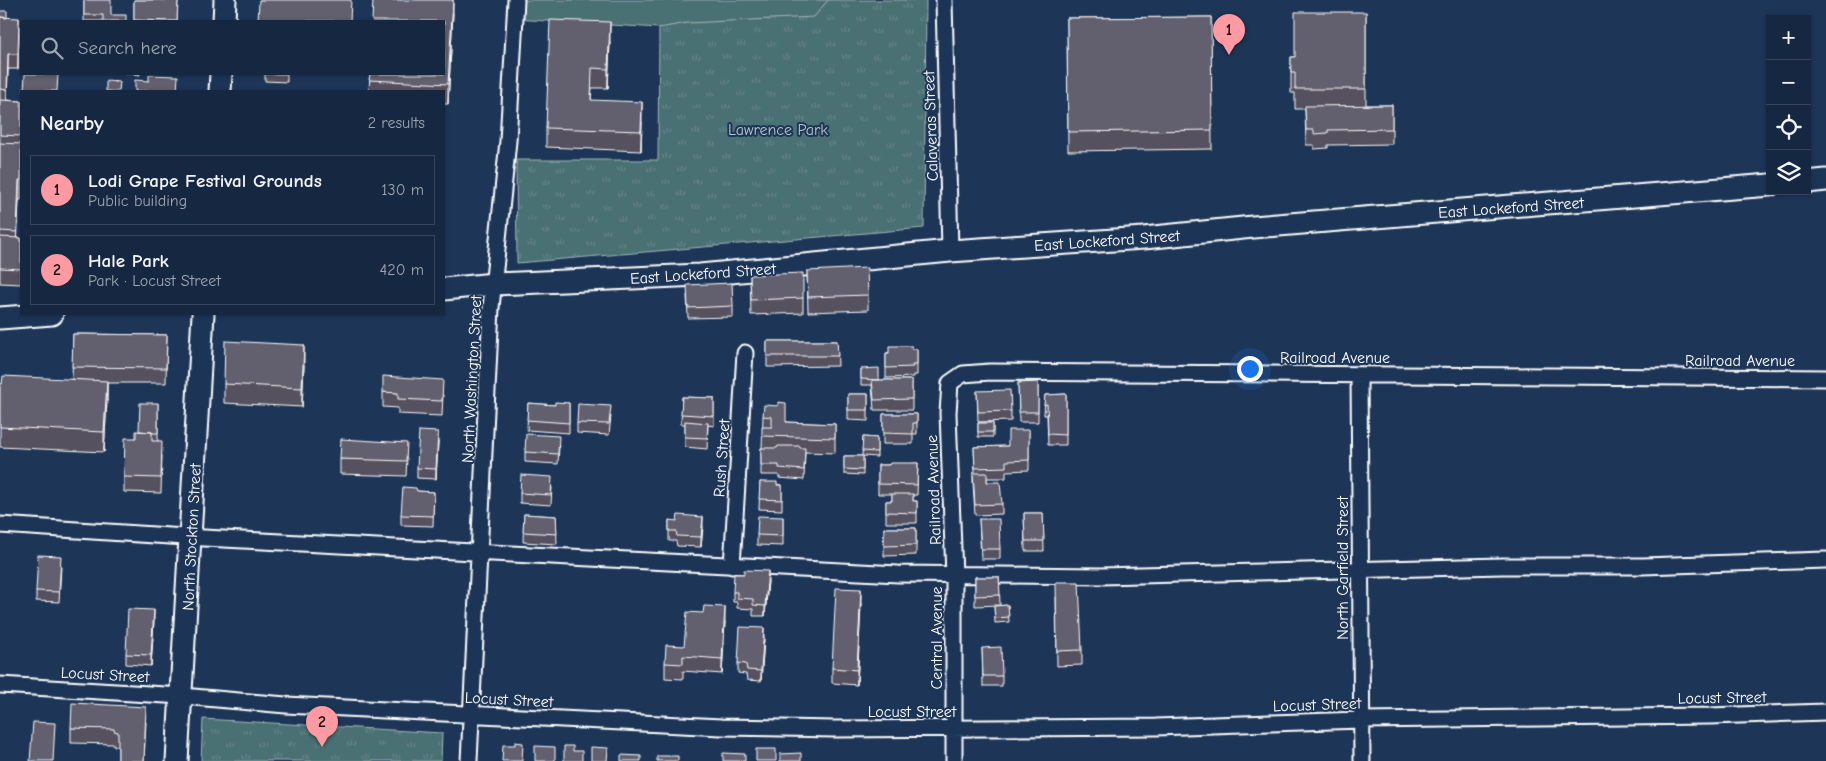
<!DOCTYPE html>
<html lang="en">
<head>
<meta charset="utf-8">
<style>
	body { margin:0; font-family:"Comic Neue",sans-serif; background:#1f3048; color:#f1f3f6 }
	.controls { position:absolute; right:15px; top:15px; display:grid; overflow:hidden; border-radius:0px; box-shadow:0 1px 4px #0004 }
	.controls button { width:45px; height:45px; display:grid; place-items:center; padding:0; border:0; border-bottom:1px solid #35445a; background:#162841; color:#f1f3f6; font:25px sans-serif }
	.you { position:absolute; left:1249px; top:368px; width:18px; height:18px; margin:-12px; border:4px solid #fff; border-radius:50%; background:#1a73e8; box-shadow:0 0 0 8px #1a73e833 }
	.badge { display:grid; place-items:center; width:32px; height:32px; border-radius:50%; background:#ff9aa2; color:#111; font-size:16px; font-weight:700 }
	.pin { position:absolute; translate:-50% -41px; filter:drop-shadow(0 1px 2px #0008) }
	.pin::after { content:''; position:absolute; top:26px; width:18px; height:15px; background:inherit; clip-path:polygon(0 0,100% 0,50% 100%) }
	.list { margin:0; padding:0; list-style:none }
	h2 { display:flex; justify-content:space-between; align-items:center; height:65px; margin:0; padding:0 20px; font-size:21px }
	h2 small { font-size:16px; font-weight:400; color:#9ea6b1 }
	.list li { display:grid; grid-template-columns:32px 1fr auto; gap:15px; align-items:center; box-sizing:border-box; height:70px; margin:0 10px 10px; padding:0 10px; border:1px solid #35445a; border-radius:0px }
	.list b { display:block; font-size:19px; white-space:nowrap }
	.list p { margin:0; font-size:16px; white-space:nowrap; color:#9ea6b1 }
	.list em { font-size:16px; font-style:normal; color:#9ea6b1 }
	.icon { flex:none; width:28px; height:28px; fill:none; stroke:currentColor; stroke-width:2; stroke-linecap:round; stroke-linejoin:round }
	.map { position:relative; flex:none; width:1826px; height:761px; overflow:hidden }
	.search { position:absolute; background:#162841; box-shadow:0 1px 4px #0004; left:20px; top:20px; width:425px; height:55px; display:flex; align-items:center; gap:12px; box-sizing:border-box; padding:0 18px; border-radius:0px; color:#9ea6b1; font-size:19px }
	.panel { position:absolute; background:#162841; box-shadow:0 1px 4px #0004; left:20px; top:90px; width:425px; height:225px; border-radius:0px }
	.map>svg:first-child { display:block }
	.grass { fill:#4a7073; stroke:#a4b8b9 }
	.park { fill:url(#park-tufts); stroke:#a4b8b9 }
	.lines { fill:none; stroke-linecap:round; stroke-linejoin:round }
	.street-casing { stroke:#fff; stroke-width:19 }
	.secondary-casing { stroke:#fff; stroke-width:25 }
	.street { stroke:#1d3557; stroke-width:15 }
	.secondary { stroke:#1d3557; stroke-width:21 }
	.wall { fill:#54515f; stroke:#fff }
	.shaded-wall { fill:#45424d; stroke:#fff }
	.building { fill:#625e6e; stroke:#fff }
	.labels { text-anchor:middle; stroke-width:4; stroke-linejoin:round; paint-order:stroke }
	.street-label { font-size:16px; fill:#fff; stroke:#1d3557 }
	.park-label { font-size:16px; fill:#b7c6c7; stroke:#1d3557 }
</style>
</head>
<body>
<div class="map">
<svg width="1826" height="761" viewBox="0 0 1826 761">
	<defs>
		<pattern id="park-tufts" width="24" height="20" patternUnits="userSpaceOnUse" patternTransform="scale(1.25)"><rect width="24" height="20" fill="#4a7073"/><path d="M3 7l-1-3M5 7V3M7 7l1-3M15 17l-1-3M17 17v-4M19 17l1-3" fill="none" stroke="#658588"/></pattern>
	</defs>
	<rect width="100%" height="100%" fill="#1d3557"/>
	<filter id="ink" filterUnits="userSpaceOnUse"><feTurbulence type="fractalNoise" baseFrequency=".02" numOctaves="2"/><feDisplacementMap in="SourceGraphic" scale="10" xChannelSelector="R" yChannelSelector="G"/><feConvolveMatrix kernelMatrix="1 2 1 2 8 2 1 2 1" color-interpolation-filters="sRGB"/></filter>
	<g filter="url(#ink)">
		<path class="grass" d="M516,0H833L820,19L659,28L515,19Z"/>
		<path class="park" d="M828,0H926L924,228L517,263L516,160H658L659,28L687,23L814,17Z
			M203,719L442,733L441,761H201Z"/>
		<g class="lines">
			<g class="street-casing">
				<path id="street" d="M944,0L950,251
					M1359,375L1362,761
					M0,525L185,537L898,574L1101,576L1502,566H1643L1826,560
					M732,566L745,353
					M0,685L182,696L286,705L721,727L834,729L1156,727L1361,720L1710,716L1826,712
					M469,761L491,308L508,141L516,0
					M954,761V576L948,413L950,383L963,374L990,372L1826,378"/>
			</g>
			<g class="secondary-casing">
				<path id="secondary" d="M224,21L225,0
					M220,91L221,74
					M1807,182L1826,180
					M444,289L494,284L700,275L950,251L1144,238L1253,227L1770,185
					M0,318L52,314
					M177,761L203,314"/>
			</g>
			<use href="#street" class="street"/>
			<use href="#secondary" class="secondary"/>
		</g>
		<path class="wall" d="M84,0L111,15L126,21H84Z
			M134,0H178L177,21H134Z
			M0,11L19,33L18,69H8L7,100L21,101V200H19L17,238H21V284L0,283Z
			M1366,12V105H1392V144L1328,145V148L1314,149V145H1306L1305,109H1295V93H1291V57H1295Z
			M453,13L448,104H444V91H369L370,74Z
			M1211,17L1212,149L1068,151L1067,18Z
			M610,42L608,88H592L591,100L642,122L641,151L546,147V128Z
			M124,74H140V75Z
			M265,74H287V82L265,81Z
			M807,271L868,295V310L808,312Z
			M750,275L803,298V313L751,315Z
			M687,295L733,306V317L688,318Z
			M73,334L167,335L166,383H107V401L104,452L0,447V384L72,380Z
			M767,341H837L838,366L767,367Z
			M912,349H917V375H913V377L886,378V353Z
			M304,365L302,407L224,403V384Z
			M861,369L879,380H912V410H874L872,385H861Z
			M1038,382V422H1019L1018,383Z
			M977,391L1011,411V421L978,422Z
			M383,392L443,395L442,416L398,414V408L383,407Z
			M848,394H868V421L848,420Z
			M1066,394V445H1048L1047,415H1044L1045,395Z
			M682,397L714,398V426L708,425L707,449L685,447V424H681Z
			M158,403V441L162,456L161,493L124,492V477L136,438Z
			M528,403L555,405L569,403V433L527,430Z
			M778,406L786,422L835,424V453L805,452L804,480L779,478V475H761V448H762L763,416Z
			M883,414H917V434H913V444H883Z
			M611,416L609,435L577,433V423Z
			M978,423H993V437H978Z
			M1029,430V470L1006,471V478H987V482L1002,504V514L975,515L973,483V473H975L974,447L1008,446Z
			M863,437L877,438V457L863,456V475L844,474V456H862Z
			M438,442L436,479L417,478V468Z
			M559,446L558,464L525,462V452Z
			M407,458L406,476L340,474V459Z
			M918,463L917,495H913V501H917V523H886V501H892V494H878V465H889Z
			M760,482L782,485V510L759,509Z
			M552,487L551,505L520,503V493Z
			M417,491L434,492L433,526L401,525V515Z
			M1024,513H1043L1044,551H1025Z
			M524,514L556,516L557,544L523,542Z
			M783,517V546L757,545V535Z
			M979,519L1000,549V559H981Z
			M669,520L703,527L701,547L677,546L676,541H669Z
			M884,528H916V555L884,556Z
			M61,567L59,602L36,601V591Z
			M975,577H999L1000,605L975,606Z
			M768,581L765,616H753V609L737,608V602H733V592Z
			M1056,597L1082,650V665L1057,666Z
			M861,604L857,685L832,683V668Z
			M1008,605L1009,622L995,623L994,606Z
			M154,620L151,666L126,664V654Z
			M725,622L722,674L683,671V679L665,678V663L684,646Z
			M764,638L761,681L747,680L746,674L738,673V663Z
			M982,648L1002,676V686H983Z
			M146,722L144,761H118V746H114V744L71,743V728Z"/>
		<path class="shaded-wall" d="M453,0V13L448,104V84Z
			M19,18V33L18,69V54Z
			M610,22V42L608,88V69Z
			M8,54V69L7,105V90Z
			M642,102V122L641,151V131Z
			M19,180V200L17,251V232Z
			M304,345V365L302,407V388Z
			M107,381V401L104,452V432Z
			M438,432V442L436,479V469Z
			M703,517V527L701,547V537Z
			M768,571V581L765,616V606Z
			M861,589V604L857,685V670Z
			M725,607V622L722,674V659Z
			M154,610V620L151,666V655Z
			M764,628V638L761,681V671Z"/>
		<path class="building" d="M84,0H111V15H126V21H103V15H84Z
			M134,0H178L177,21L134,20Z
			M259,0H351L350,21H258Z
			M373,0H453L448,84L369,80L370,74H444V21H372Z
			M0,11H7V18L0,17Z
			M1295,12H1366V89H1295V73H1291V57H1295Z
			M0,17L19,18L18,54H8L7,90L0,89Z
			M1211,17L1212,130L1068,132L1067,18Z
			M550,20L610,22L608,69L592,68L591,100L642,102L641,131L546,128Z
			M25,74H58L57,91H24Z
			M149,75L178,76L177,91H135V80L149,81Z
			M106,81L120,82L119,91H106Z
			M0,100L21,101V136L0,135Z
			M1392,105V129L1328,130V133L1314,134V130H1306L1305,106Z
			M0,143L21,144V180H19L17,232L0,231Z
			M0,237L21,238V269L0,268Z
			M867,268L868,295L808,297L807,271Z
			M803,273V298L751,300L750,275Z
			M732,283L733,306L688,308L687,285Z
			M73,334L167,335L166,368L72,367Z
			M225,341L304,345L302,388L224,384Z
			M767,341H837L838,356H767Z
			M889,346H912V349H917V365H912L913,367L886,368V353H889Z
			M879,368V380L861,379V369Z
			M3,376L107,381L104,432L0,427V384H2Z
			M383,376L443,380L442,401L398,399V393L383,392Z
			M872,380H912V399L874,400Z
			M1038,382V412H1019L1018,383Z
			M1010,390L1011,411L978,412L977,391Z
			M848,394H868V410H848Z
			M1066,394V435L1048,434L1047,404L1044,405L1045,395Z
			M682,397L714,398V416L681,414Z
			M555,402L569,403V423L527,420L528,403L555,405Z
			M778,402L786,403V422L835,424V438L762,436V427H772V417L763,416L764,405L778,406Z
			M140,403H158V433H152V432L139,431Z
			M578,404L611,406L609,424L577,423Z
			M883,414H917V423H913V434L883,433Z
			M685,421L708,423L707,438L685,437Z
			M978,423H993V432H978Z
			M1008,430H1029V460L1006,461V467L975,468L974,447L1008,446Z
			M136,431L152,432V441H162L161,478L124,477L125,438H136Z
			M419,431L438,432L436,469L417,468Z
			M526,434L559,436L558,454L525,452Z
			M863,437L877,438V452L862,451Z
			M341,439L407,443L406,461L340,459Z
			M778,446H800V448H805L804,470L779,468V465H761V448H777Z
			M844,456H863V470L844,469Z
			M890,463H918L917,485L878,484V465H889Z
			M973,473H987V482H1000L1002,504L975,505Z
			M521,475L552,477L551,495L520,493Z
			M760,482H777V485H782V500L759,499Z
			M403,487L416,488L417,491L434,492L433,516L401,515Z
			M892,494H913V501H917V513L886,512V501H892Z
			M1024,513H1043L1044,541H1025Z
			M524,514L556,516L557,534L523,532Z
			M678,515L703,517L701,537L677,536L676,531H669V520L677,521Z
			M758,516L783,517V536L757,535Z
			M979,519H999L1000,549H981Z
			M884,528H916V545L884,546Z
			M38,555L61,556L59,592L36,591Z
			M744,570L768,571L765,606L753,605V599L737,598V592H733L734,574H744Z
			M975,577H999L1000,595L975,596Z
			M1056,582H1079L1082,650L1057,651Z
			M836,588L861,589L857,670L832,668Z
			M1008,605L1009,617L995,618L994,606Z
			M704,606L725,607L722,659L683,656V664L665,663L666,645L684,646L687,612L703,613Z
			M128,609L154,610L151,655L126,654Z
			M740,627L764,628L761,671L747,670L746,664L738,663Z
			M1001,647L1002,676H983L982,648Z
			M72,703L146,707L144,761H118V732L114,731V729L71,728Z
			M33,722L55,723L53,761H30Z
			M515,742L523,743L522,761H502L503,745H515Z
			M535,746L555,747V761H535Z
			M564,746H573V751H582V761H564Z
			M591,747L608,748L607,761H591Z
			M756,749H776V761H756Z
			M723,753L745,754V761H723Z
			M801,753V761H780V754Z
			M621,755L641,756V761H621Z
			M657,756H678V761H657Z"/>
	</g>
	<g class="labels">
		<g class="street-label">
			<text transform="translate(930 126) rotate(-92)" y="6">Calaveras Street</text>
			<text transform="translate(1511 207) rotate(-4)" y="6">East Lockeford Street</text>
			<text transform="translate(1107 240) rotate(-4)" y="6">East Lockeford Street</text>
			<text transform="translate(703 273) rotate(-4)" y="6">East Lockeford Street</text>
			<text x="1335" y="363">Railroad Avenue</text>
			<text x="1740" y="366">Railroad Avenue</text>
			<text transform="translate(471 379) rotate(-87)" y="6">North Washington Street</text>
			<text transform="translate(721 458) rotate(-86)" y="6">Rush Street</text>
			<text transform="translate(933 490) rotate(-92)" y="6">Railroad Avenue</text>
			<text transform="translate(191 537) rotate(-87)" y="6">North Stockton Street</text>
			<text transform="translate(1342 568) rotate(-90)" y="6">North Garfield Street</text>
			<text transform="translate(936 638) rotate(-90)" y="6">Central Avenue</text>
			<text transform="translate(105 674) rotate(3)" y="6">Locust Street</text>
			<text transform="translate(1722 697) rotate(-1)" y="6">Locust Street</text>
			<text transform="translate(509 699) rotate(3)" y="6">Locust Street</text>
			<text transform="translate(1317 704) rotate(-2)" y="6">Locust Street</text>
			<text x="912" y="717">Locust Street</text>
		</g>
		<g class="park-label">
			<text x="778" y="135">Lawrence Park</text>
		</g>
	</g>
</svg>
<div class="controls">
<button>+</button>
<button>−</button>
<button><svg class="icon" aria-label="locate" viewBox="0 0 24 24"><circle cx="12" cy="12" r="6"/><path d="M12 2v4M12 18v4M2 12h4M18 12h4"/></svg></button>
<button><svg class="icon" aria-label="layers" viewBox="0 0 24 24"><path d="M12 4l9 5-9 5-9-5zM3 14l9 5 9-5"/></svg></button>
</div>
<div class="you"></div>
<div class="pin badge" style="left:1229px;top:55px">1</div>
<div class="pin badge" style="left:322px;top:747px">2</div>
<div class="search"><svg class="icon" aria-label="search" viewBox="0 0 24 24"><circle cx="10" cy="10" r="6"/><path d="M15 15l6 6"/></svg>Search here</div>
<section class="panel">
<h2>Nearby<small>2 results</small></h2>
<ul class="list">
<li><span class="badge">1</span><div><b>Lodi Grape Festival Grounds</b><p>Public building</p></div><em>130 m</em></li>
<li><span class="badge">2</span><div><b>Hale Park</b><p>Park · Locust Street</p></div><em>420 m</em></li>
</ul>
</section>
</div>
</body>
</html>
